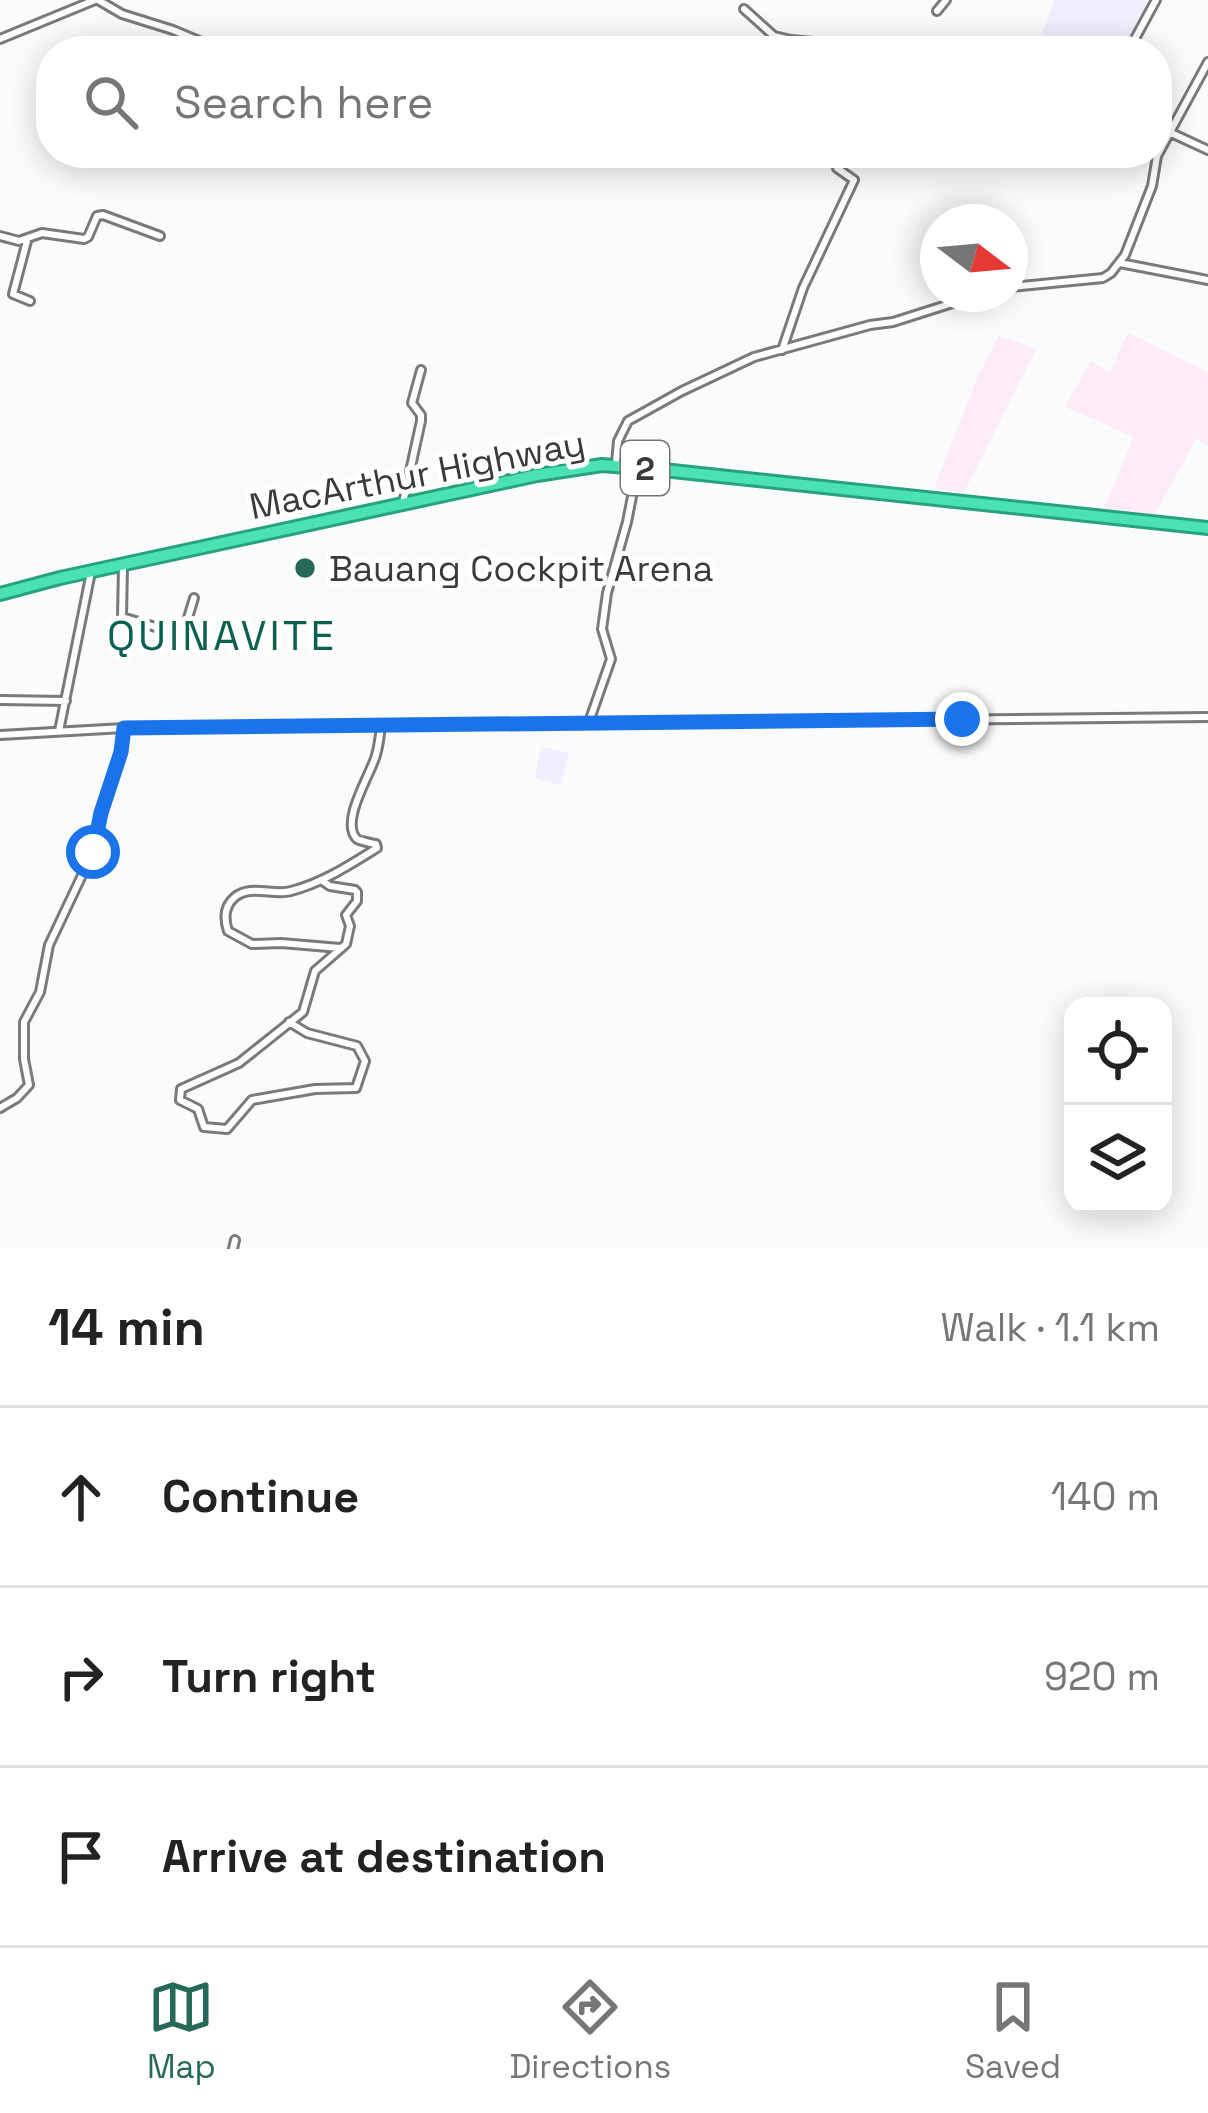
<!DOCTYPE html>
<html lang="en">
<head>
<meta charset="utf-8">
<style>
	body { margin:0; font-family:"Space Grotesk",sans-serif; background:#f6f6f6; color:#222 }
	.controls { position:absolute; right:36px; bottom:36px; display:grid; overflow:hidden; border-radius:24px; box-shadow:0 6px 30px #0003 }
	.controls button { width:108px; height:108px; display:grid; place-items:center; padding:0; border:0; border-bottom:3px solid #e0e0e0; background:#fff; color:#222; font:60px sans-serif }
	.compass { position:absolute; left:920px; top:204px; width:108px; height:108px; border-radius:50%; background:#fff; box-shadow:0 6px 30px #0003; rotate:106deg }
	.stop { position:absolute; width:36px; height:36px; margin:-27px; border:9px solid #1a73e8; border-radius:50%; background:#fff }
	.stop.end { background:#1a73e8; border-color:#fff; box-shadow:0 3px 12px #0008 }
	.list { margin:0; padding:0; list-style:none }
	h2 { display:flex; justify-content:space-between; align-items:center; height:156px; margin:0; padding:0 48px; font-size:51px }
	h2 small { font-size:39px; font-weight:400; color:#767676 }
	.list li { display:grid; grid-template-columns:78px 1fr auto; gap:36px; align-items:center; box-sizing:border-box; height:180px; padding:0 48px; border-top:3px solid #e0e0e0 }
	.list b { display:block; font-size:45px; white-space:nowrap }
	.list em { font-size:39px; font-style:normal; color:#767676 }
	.icon { flex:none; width:66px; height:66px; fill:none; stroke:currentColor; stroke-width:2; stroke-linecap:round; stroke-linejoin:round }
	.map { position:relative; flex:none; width:1208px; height:1249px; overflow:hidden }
	.search { position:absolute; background:#fff; box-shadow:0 6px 30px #0003; left:36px; right:36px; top:36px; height:132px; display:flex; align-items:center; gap:30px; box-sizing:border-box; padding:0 42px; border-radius:48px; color:#767676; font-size:45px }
	.sheet { height:696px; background:#fff }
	nav { display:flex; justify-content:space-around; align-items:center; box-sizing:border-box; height:168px; border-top:3px solid #e0e0e0; background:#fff; font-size:33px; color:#767676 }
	nav a { display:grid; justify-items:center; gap:6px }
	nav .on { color:#266959 }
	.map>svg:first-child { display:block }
	.industrial { fill:#fdebf6 }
	.education { fill:#f2effc }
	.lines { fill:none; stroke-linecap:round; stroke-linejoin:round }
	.minor-casing { stroke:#797a7c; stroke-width:12 }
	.trunk-casing { stroke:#28a27d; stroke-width:16 }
	.minor { stroke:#fff; stroke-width:6 }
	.trunk { stroke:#4be2b3; stroke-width:10 }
	.route { stroke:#1a73e8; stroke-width:15 }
	.poi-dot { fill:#266959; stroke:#fff; stroke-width:4.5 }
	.labels { text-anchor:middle; stroke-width:10; stroke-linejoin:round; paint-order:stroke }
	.shield { fill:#fff; stroke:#757576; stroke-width:3 }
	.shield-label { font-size:33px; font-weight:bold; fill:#3a3a3b }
	.street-label { font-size:36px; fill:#3a3a3b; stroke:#fff }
	.poi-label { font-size:36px; fill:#3a3a3b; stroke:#fff; text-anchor:start }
	.quarter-label { font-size:42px; letter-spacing:3px; fill:#0b6150; stroke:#fff }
</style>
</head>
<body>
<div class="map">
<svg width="1208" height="1249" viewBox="0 0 1208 1249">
	<rect width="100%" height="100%" fill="#fafbfc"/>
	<path class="industrial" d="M1128,333L1208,372V445L1196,439L1155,514L1104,508L1134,437L1065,407L1091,361L1110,372Z
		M999,336L1036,349L964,492L934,489L978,376Z"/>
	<path class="education" d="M1054,0H1144L1151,4L1126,51H1074L1042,33Z
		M541,747L569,753L561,785L535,778Z"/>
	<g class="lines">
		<g class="minor-casing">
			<path id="minor" d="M98,0L122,14L173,30L223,51
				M744,9L774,36L791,40L857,46L864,51
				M937,11L946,0
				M0,39L95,0
				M1131,46L1156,0
				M1169,132L1208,150
				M0,236L19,241L42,233L84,239L88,237L97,216L103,215L160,236
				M27,241L13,294L30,301
				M1120,263L1208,280
				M1010,287L1103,278L1111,273L1125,255L1152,186L1157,156L1208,62
				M782,350L803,288L854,180L837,168L841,153
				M616,463L618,441L628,421L682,391L754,357L870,325L893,322L981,294
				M403,503L421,421V415L412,403L421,370
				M123,566L122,617L179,634L184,631L194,598
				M0,700L66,701
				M589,722L611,659L602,629L607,593L627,522L637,471
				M59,731L91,572
				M0,735L124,728L1208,717
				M340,948L281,943L252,944L228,931C224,919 224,906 235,897C250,884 274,896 291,891C322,883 350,865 377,848L376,844C374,844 357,840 357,839C339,822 372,772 376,755C379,745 380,735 381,725
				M289,1022L307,1033L357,1046L365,1061L356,1088L315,1089L252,1100L227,1129L204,1127L198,1109L180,1100L181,1089L239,1063L303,1012L315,971L346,944L350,926L346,915L357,901V892L355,890L330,886L321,880
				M0,1108L17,1098L29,1085L24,1059V1022L40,992L49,945L93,852L101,813L121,752L124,728
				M233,1249L235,1240"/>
		</g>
		<g class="trunk-casing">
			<path id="trunk" d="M0,594L60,578L537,475L602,465L663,470L1208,528"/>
		</g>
		<use href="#minor" class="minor"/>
		<use href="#trunk" class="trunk"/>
	</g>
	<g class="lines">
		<path class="route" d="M93,852L101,813L121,752L124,728L962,719"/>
	</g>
	<circle class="poi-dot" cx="305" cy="568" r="12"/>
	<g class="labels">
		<rect class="shield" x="621" y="441" width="48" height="54" rx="9"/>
		<g class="shield-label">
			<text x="645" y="480">2</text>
		</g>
		<g class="street-label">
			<text transform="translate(417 474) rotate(-11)" y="13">MacArthur Highway</text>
		</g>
		<g class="poi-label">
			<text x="329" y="581">Bauang Cockpit Arena</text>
		</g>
		<g class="quarter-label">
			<text x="222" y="650">QUINAVITE</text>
		</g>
	</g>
</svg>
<div class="controls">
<button><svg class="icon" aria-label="locate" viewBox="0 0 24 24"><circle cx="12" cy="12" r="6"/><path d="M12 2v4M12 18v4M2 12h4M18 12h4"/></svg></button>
<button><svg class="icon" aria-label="layers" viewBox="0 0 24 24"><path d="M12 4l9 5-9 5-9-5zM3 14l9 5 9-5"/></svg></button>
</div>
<svg class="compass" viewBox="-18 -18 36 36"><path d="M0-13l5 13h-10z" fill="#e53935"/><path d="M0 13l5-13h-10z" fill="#767676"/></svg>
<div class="stop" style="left:93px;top:852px"></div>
<div class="stop end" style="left:962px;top:719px"></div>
<div class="search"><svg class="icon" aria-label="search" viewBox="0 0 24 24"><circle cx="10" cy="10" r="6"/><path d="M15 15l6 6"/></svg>Search here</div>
</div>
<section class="sheet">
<h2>14 min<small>Walk · 1.1 km</small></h2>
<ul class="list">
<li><svg class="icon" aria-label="ahead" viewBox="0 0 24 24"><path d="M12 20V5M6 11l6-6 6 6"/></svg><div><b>Continue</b></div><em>140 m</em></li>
<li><svg class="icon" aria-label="right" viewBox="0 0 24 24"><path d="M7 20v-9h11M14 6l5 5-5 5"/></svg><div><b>Turn right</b></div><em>920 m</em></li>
<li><svg class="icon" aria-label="arrive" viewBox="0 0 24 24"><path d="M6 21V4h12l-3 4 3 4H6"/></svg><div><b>Arrive at destination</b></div></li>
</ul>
</section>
<nav>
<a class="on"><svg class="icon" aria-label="map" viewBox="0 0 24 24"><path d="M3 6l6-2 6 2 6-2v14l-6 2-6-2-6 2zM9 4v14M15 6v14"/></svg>Map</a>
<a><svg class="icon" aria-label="directions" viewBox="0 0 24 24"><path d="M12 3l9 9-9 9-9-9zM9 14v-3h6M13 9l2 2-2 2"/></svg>Directions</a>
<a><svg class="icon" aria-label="saved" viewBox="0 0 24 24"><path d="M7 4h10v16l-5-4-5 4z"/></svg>Saved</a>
</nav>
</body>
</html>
